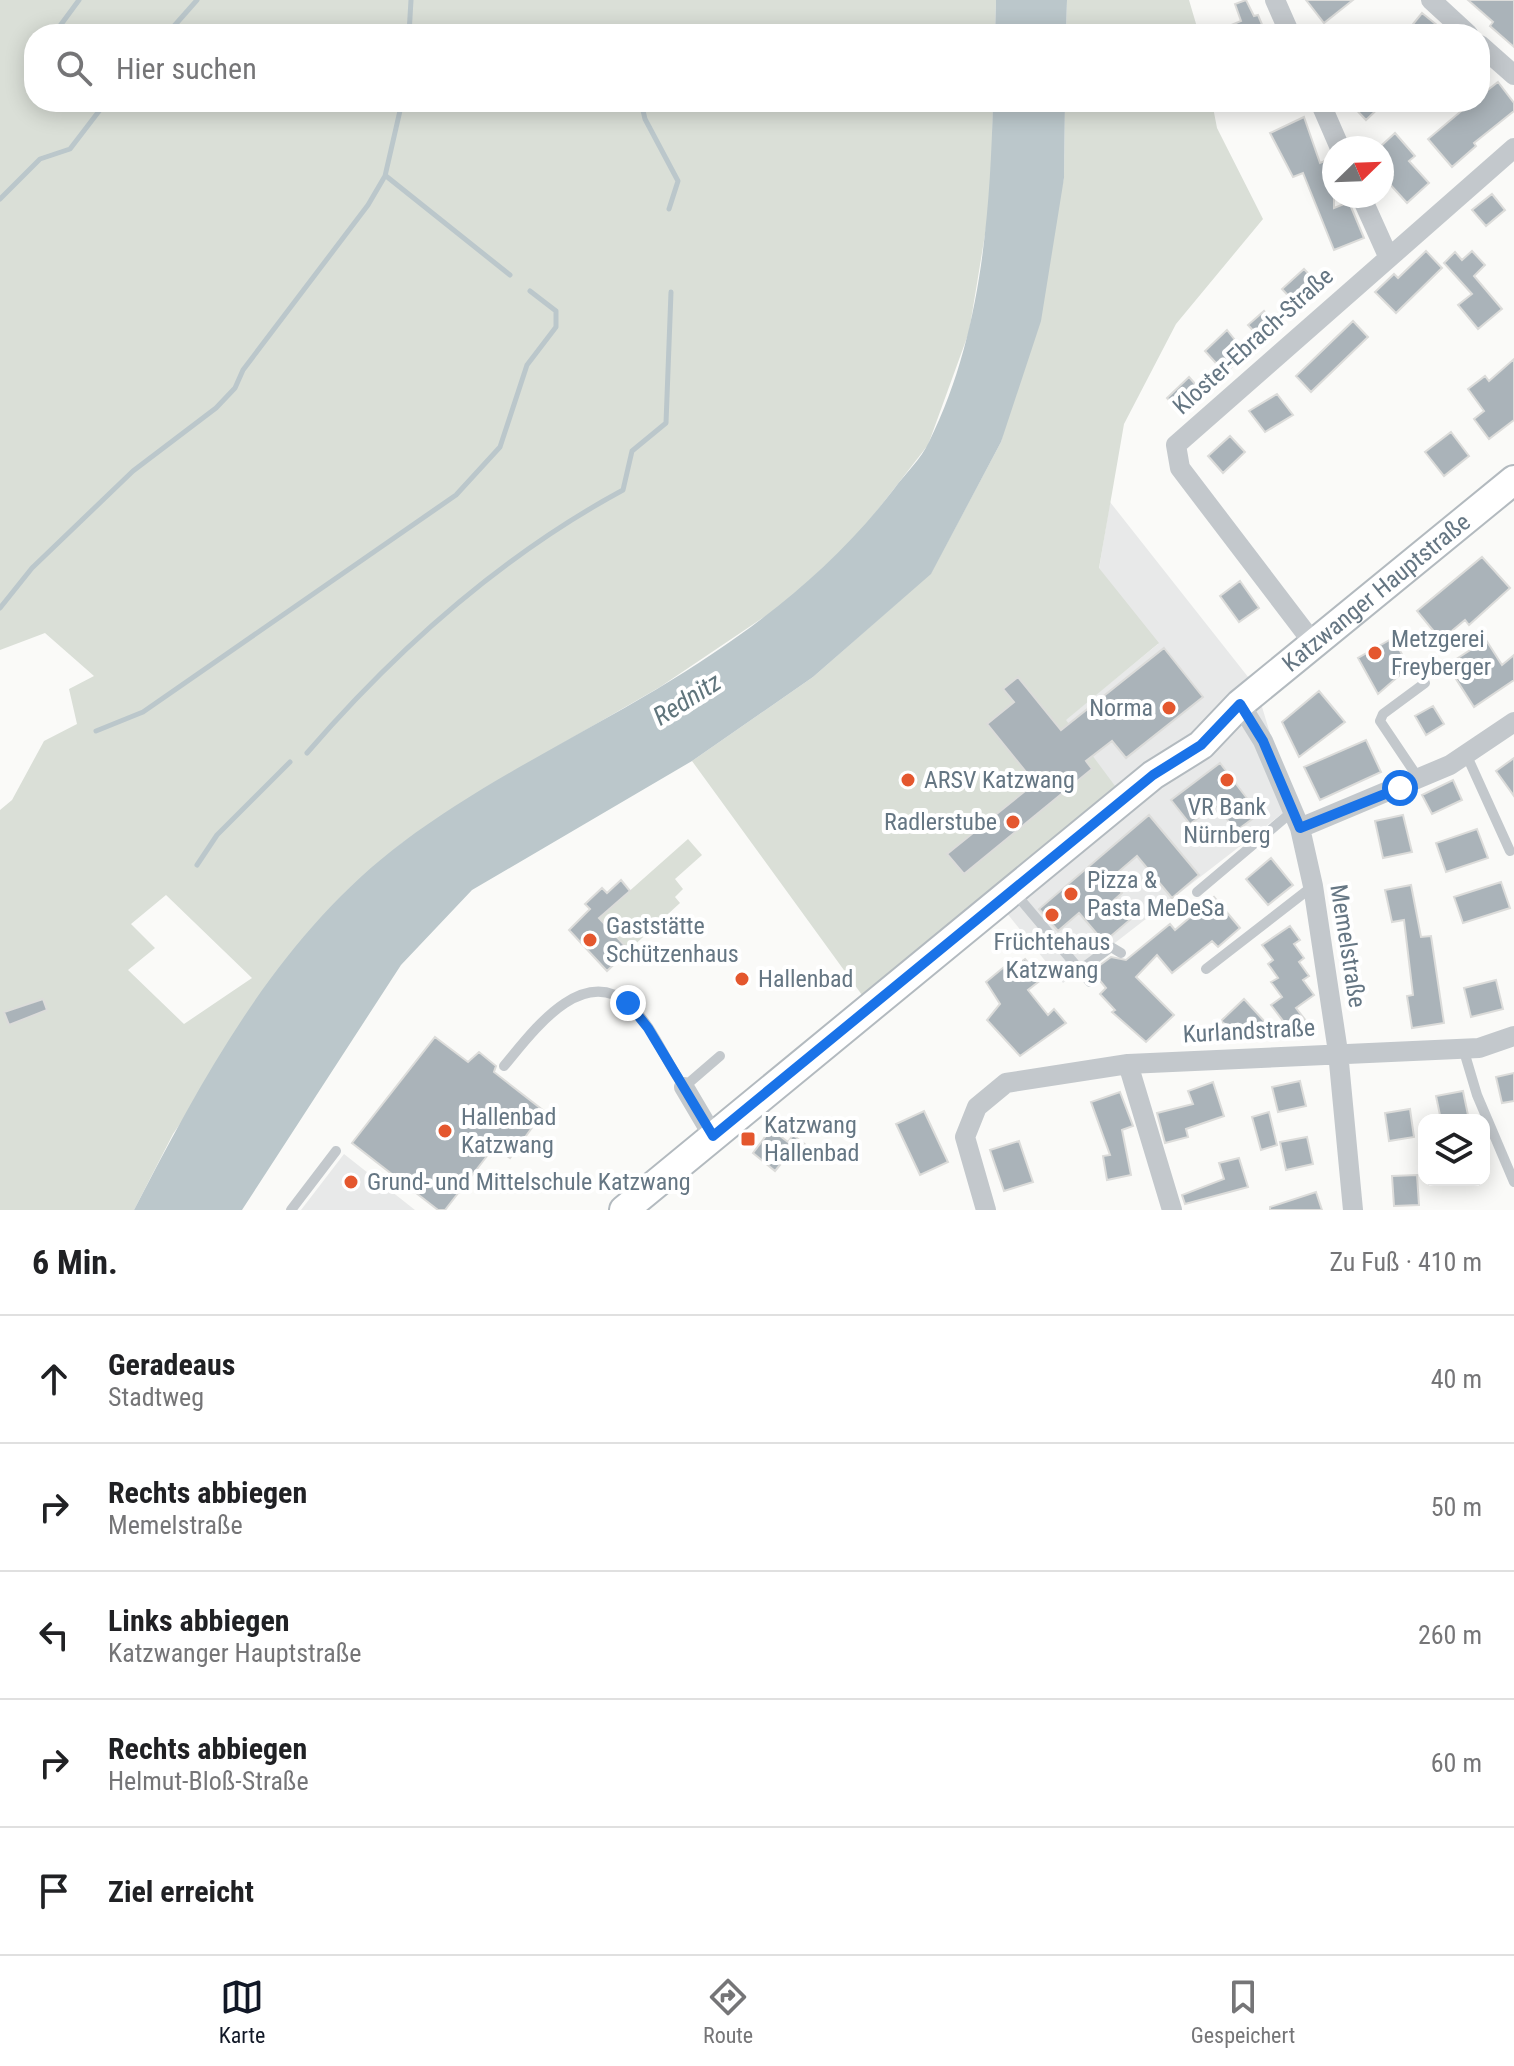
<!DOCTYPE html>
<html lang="de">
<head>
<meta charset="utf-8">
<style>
	body { margin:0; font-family:"Roboto Condensed",sans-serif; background:#f6f6f6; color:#202124 }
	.controls { position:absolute; right:24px; bottom:24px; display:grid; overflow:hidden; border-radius:16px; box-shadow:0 4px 20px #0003 }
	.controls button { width:72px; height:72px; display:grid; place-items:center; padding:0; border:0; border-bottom:2px solid #e0e0e0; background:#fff; color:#202124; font:40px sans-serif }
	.compass { position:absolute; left:1322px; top:136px; width:72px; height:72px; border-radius:50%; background:#fff; box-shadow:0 4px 20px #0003; rotate:67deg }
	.stop { position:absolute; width:24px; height:24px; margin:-18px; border:6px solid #1a73e8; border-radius:50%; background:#fff }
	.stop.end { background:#1a73e8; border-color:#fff; box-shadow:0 2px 8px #0008 }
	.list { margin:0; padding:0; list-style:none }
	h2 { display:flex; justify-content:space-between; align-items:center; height:104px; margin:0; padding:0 32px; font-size:34px }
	h2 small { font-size:26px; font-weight:400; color:#757577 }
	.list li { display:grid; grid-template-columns:52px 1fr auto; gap:24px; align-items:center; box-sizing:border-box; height:128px; padding:0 32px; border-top:2px solid #e0e0e0 }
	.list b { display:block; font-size:30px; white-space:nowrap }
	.list p { margin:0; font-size:26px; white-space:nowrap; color:#757577 }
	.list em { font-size:26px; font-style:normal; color:#757577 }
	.icon { flex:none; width:44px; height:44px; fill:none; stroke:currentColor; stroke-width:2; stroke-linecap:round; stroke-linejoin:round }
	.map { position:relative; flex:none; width:1514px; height:1210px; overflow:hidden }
	.search { position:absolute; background:#fff; box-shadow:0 4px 20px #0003; left:24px; right:24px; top:24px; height:88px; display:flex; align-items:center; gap:20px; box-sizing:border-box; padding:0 28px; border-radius:32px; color:#757577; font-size:30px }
	.sheet { height:744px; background:#fff }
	nav { display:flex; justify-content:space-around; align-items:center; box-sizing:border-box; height:112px; border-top:2px solid #e0e0e0; background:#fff; font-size:22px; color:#757577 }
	nav a { display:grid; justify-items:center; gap:4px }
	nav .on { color:#111827 }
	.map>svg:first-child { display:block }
	.built { fill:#e8e9e9 }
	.green { fill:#dadfd7; fill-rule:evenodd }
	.water { fill:#bbc7cb }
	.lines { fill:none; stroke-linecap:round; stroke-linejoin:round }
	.stream { stroke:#bbc7cb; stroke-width:5 }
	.building { fill:#aab3b9; stroke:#dcdcda; stroke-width:2 }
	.secondary-casing { stroke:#b3babf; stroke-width:32 }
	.lane { stroke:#c3c8cc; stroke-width:10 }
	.street { stroke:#c3c8cc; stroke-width:20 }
	.secondary { stroke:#fff; stroke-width:28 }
	.route { stroke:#1a73e8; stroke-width:10 }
	.poi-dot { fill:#e4572e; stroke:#fff; stroke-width:3 }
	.labels { text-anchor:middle; stroke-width:8; stroke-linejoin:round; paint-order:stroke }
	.street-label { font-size:24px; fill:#657683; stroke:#fff }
	.poi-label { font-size:24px; fill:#657683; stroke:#fff; text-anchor:start }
	.water-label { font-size:26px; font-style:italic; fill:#60757c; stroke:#fff }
</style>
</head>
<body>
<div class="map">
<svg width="1514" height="1210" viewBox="0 0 1514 1210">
	<rect width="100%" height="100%" fill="#fafaf8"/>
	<path class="built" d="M1110,502L1256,687L1292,806L1063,983L998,902L1065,720L1158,644L1099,569Z
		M344,1154L415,1210H301Z"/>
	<path class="green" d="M0,0H996L995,34H34V102H993L991,198L969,332L928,445L859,534L785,603L660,687L506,776L402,843L327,912L173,1134L134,1210H0V810L12,800L44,741L77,724L69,689L94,676L45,633L0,650ZM166,895L252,978L184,1024L128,970L155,948L131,924Z
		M1067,0H1189L1199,34H1066Z
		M1065,102H1212L1217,128L1263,219L1176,324L1124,424L1099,568L1159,643L1066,720L1124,798L870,1006L692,761L813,677L931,573L1001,442L1064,178Z
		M688,839L702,855L675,879L683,889L675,897L680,903L629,950L599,918Z"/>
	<path class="water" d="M996,0H1067L1066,34H995Z
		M993,102H1065L1064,178L1041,321L1001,442L931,574L813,677L692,761L472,890L401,965L242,1210H134C204,1075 279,935 403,842C482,783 573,739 657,689C747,635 830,573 894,489C905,474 921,459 929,442C981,337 990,217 993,102Z"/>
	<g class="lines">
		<path class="stream" d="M623,31L624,34
			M54,34L79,0
			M167,34L197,0
			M409,34L411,0
			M641,102L645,119L678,181L669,209
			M386,176L510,275
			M0,199L40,159L70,149L106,102
			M0,608L32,568L133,471L216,408L235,388L243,370L368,205L385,176L402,102
			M96,731L143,712L456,495L500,447L527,365L556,327V311L530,291
			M307,753C396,650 503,555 623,490L632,451L666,423L671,292
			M197,865L217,835L290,762"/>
	</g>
	<path class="building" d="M1246,0L1254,16L1258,15L1266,34H1210L1241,21L1235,4Z
		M1306,0H1353L1324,23Z
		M1468,0H1514V47L1490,26L1493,22Z
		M1422,13L1448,34H1405Z
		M1498,82L1514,103V111L1474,143L1476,146L1452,167L1428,139L1472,102H1480V96Z
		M1349,102H1385L1366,120Z
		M1304,117L1320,163L1327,160L1334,177V208L1349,202L1364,238L1334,250L1303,173L1293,177L1270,133Z
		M1395,133L1415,156L1409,161L1429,183L1407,203L1387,181L1393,175L1382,163V145Z
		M1492,194L1505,210L1486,226L1472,210Z
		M1426,251L1442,268L1396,313L1375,292L1394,274L1398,278Z
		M1472,251L1485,265L1474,276L1502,309L1478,329L1458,305L1472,294L1444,263L1455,252L1462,260Z
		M1304,269L1319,285L1297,305L1282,289Z
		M1264,311L1278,326L1263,341L1248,325Z
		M1353,321L1368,337L1311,392L1296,376Z
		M1227,330L1246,354L1225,373L1205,351Z
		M1514,359V420L1489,439L1474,419L1484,411L1468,389L1485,376L1489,381Z
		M1189,377L1204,394L1182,414L1167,398Z
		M1277,394L1293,415L1265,432L1249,411Z
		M1451,432L1469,456L1444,476L1425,452Z
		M1230,436L1245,452L1223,473L1208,456Z
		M1482,557L1510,588L1469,625L1465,620L1441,640L1417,611Z
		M1240,581L1259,608L1239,622L1220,596Z
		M1393,638L1409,667L1378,694L1358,658Z
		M1486,640L1502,665L1514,655V680L1474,707L1447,665Z
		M1164,648L1203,697L1126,758L1112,741L1086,761L1092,769L964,874L947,854L1035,783L987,724L1014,702L1003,689L1018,677L1061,730Z
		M1319,691L1345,722L1299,757L1282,722Z
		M1433,706L1444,724L1426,735L1415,716Z
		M1366,740L1381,772L1320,800L1304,767Z
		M1514,758V796L1496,771Z
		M1220,763L1259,814L1236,831L1216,805L1190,824L1171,800Z
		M1453,780L1462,800L1432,814L1422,795Z
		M1149,815L1199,875L1172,898L1137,856L1110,879L1122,893L1114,900L1131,919L1104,942L1079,913L1058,931L1039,909Z
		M1403,815L1412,852L1383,858L1375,821Z
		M1477,829L1488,858L1446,872L1436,843Z
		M1271,858L1293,885L1268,905L1246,879Z
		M621,880L630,891L599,918L629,950L607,971L569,930L590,909L585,904L602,888L607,893Z
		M1501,882L1510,908L1463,923L1454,897Z
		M1411,885L1421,937L1431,936L1444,1023L1412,1028L1407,996L1413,995L1404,920L1392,922L1385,890Z
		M1214,897L1240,928L1218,947L1212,941L1172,973L1157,955L1136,977L1174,1015L1146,1042L1112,1012L1115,1010L1100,994L1106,988L1092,971L1111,957L1126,960L1170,924L1175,930Z
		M1290,926L1300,940L1294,944L1304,958L1299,962L1309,976L1303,980L1314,995L1296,1008L1310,1026L1296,1038L1271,1005L1282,997L1271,982L1278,978L1268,964L1273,960L1262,945Z
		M1025,959L1042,979L1028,990L1048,1015L1054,1009L1066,1023L1020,1056L987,1020L1000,1004L986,982L1004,967L1014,962L1017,965Z
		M1496,980L1503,1009L1471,1017L1464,988Z
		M43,999L47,1010L9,1025L4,1012Z
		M1244,999L1265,1022L1245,1040L1221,1021Z
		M435,1037L468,1062L479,1052L496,1066L494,1072L544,1111L510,1158L494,1147L445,1210H438L352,1143Z
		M1514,1073V1101L1502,1103L1496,1077Z
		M1300,1081L1306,1106L1278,1112L1272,1087Z
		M1213,1082L1224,1116L1186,1129L1188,1137L1165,1143L1157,1113L1193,1104L1188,1091Z
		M1463,1091L1469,1120H1441L1436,1096Z
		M1120,1092L1133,1126L1122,1130L1131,1175L1107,1180L1103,1156L1110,1155L1091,1102Z
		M1410,1109L1414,1137L1389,1141L1385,1113Z
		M924,1111L948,1162L920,1175L896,1124Z
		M1269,1112L1277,1145L1261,1150L1252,1117Z
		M771,1129L788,1142L793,1135L807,1146L796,1160L789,1154L775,1171L753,1153Z
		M1307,1137L1313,1164L1286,1170L1280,1142Z
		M1019,1141L1033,1182L1004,1191L990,1150Z
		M1239,1158L1248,1187L1185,1204L1182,1195L1224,1179L1219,1163Z
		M1417,1175L1419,1205L1394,1206L1392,1176Z
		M1316,1192L1322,1210H1270V1207Z"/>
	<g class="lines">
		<g class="secondary-casing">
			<g id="secondary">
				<path id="s1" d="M624,1210L1153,775L1201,745L1240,704L1514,480"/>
			</g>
		</g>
		<path class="lane" d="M1466,754L1510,851
			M1419,779L1380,721L1383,714L1425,683
			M1014,892L1090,982
			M1197,892L1293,811
			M1206,969L1313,886
			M1080,970L1111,947L1121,953
			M1463,1048L1477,1095L1514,1182
			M504,1066C531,1034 581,963 629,1004C653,1026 665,1061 684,1087L720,1056
			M291,1210L336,1151"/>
		<path class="street" d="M1275,0L1290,34
			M1431,0L1468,34
			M1480,45L1514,75
			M1320,102L1340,148
			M1361,196L1388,256
			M1314,644L1180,468L1176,445L1514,148
			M1240,704L1263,741L1300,828L1313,886L1338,1052L1353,1210
			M1300,828L1450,765L1514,722
			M1128,1064L1172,1210
			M684,1087L713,1136
			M986,1210L965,1137L977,1107L1006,1083L1128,1064L1479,1048L1514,1036"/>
		<use href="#secondary" class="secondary"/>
	</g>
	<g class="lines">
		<path class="route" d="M628,1003L648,1028L713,1136L1153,775L1201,745L1240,704L1263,741L1300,828L1400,788"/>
	</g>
	<g class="poi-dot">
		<circle cx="1375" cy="653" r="8"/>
		<circle cx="1169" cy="708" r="8"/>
		<circle cx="908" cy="780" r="8"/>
		<circle cx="1227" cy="780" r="8"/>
		<circle cx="1013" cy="822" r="8"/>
		<circle cx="1071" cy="894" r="8"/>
		<circle cx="1052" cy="915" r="8"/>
		<circle cx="590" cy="940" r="8"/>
		<circle cx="742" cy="979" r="8"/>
		<circle cx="445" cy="1131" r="8"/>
		<rect x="740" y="1131" width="16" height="16" rx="4"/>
		<circle cx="351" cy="1182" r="8"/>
	</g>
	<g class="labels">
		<g class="street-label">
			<text transform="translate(1253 341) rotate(-42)" y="8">Kloster-Ebrach-Straße</text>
			<text dy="8" stroke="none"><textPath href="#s1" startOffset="974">Katzwanger Hauptstraße</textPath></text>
			<text transform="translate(1348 946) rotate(81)" y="8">Memelstraße</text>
			<text transform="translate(1249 1031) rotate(-3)" y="8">Kurlandstraße</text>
		</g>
		<g class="poi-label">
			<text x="1391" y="647">Metzgerei<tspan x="1391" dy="28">Freyberger</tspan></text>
			<text x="1153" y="716" text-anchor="end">Norma</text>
			<text x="924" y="788">ARSV Katzwang</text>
			<text x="1227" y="815" text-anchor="middle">VR Bank<tspan x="1227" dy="28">Nürnberg</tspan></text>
			<text x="997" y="830" text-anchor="end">Radlerstube</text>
			<text x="1087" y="888">Pizza &amp;<tspan x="1087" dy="28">Pasta MeDeSa</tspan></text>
			<text x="606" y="934">Gaststätte<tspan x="606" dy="28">Schützenhaus</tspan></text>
			<text x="1052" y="950" text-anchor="middle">Früchtehaus<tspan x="1052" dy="28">Katzwang</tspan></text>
			<text x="758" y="987">Hallenbad</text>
			<text x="461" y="1125">Hallenbad<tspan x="461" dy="28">Katzwang</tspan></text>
			<text x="764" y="1133">Katzwang<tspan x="764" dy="28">Hallenbad</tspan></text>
			<text x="367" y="1190">Grund- und Mittelschule Katzwang</text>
		</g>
		<g class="water-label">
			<text transform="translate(687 699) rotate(-32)" y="9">Rednitz</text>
		</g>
	</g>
</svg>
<div class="controls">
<button><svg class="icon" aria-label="layers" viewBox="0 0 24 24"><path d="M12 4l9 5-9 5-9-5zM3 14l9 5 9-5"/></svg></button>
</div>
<svg class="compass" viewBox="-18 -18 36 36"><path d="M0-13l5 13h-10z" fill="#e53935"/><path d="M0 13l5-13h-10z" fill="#757577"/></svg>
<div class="stop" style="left:1400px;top:788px"></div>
<div class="stop end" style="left:628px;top:1003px"></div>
<div class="search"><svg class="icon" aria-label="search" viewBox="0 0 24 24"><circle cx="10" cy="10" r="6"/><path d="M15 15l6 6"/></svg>Hier suchen</div>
</div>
<section class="sheet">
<h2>6 Min.<small>Zu Fuß · 410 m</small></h2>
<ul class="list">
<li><svg class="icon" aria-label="ahead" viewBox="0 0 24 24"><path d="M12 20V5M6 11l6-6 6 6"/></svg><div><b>Geradeaus</b><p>Stadtweg</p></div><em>40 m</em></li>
<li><svg class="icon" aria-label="right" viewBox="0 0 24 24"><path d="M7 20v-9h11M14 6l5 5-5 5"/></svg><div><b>Rechts abbiegen</b><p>Memelstraße</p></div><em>50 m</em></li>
<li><svg class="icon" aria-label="left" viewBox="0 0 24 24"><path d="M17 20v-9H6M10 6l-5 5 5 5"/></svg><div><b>Links abbiegen</b><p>Katzwanger Hauptstraße</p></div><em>260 m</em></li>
<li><svg class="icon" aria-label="right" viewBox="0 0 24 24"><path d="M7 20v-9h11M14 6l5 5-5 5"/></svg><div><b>Rechts abbiegen</b><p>Helmut-Bloß-Straße</p></div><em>60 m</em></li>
<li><svg class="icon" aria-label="arrive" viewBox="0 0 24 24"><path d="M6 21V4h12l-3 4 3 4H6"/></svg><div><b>Ziel erreicht</b></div></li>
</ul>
</section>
<nav>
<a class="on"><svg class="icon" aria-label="map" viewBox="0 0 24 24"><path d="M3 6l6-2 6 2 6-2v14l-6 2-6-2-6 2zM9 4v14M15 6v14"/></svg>Karte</a>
<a><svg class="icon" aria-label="directions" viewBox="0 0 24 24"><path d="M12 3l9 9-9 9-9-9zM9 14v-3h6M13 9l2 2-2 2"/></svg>Route</a>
<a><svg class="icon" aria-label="saved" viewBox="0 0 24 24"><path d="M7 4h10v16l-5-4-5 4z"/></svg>Gespeichert</a>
</nav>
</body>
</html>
